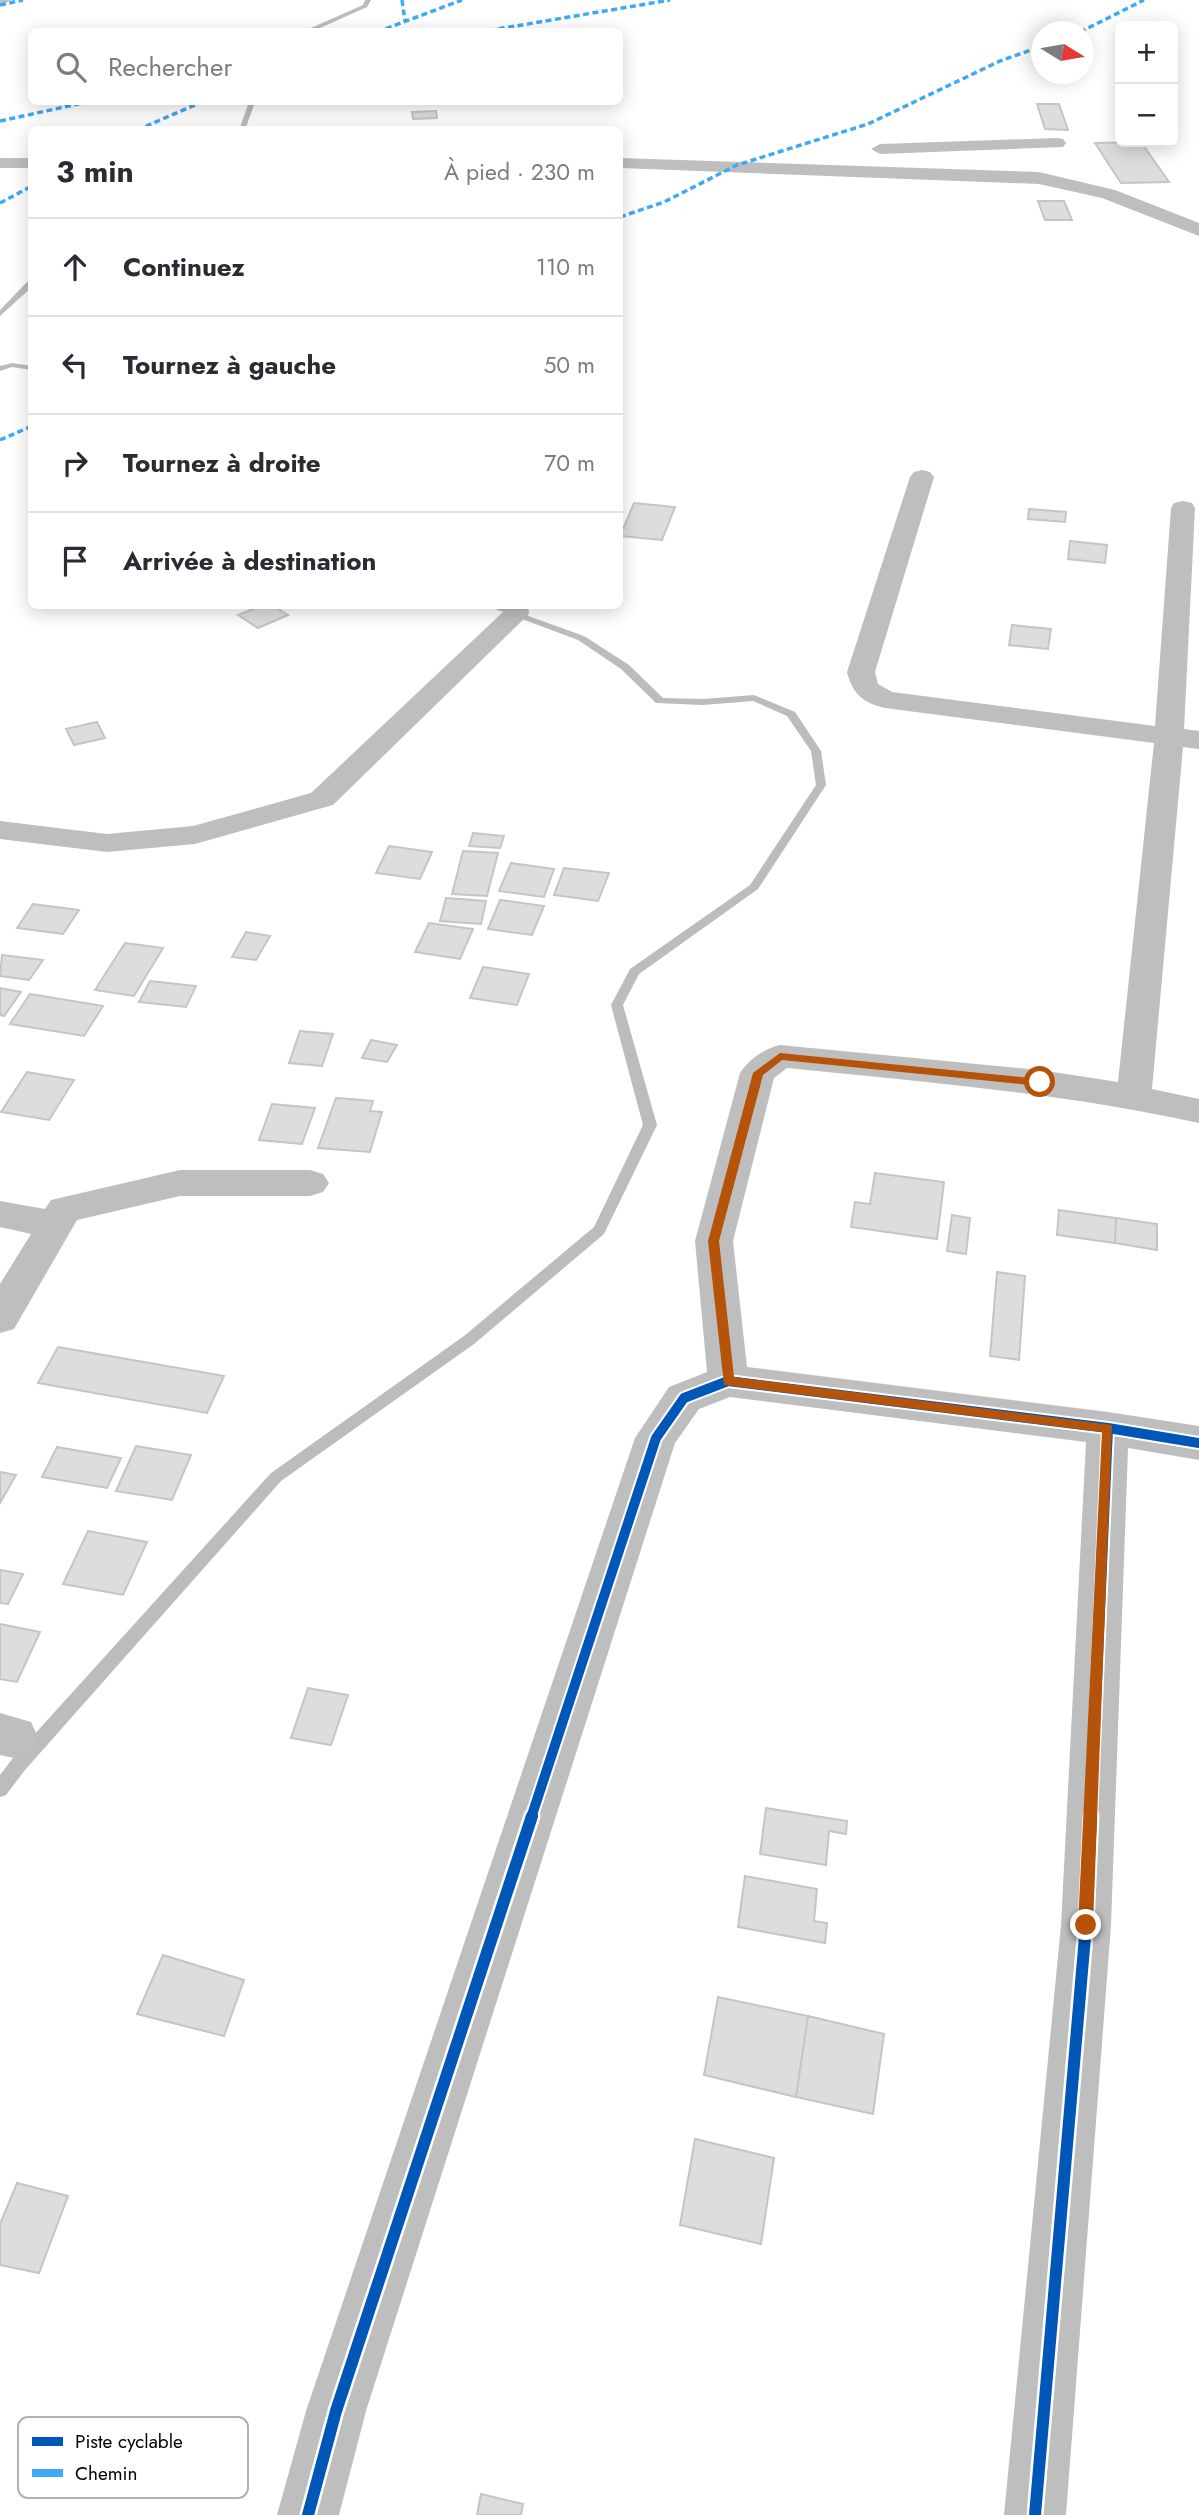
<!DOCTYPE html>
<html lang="fr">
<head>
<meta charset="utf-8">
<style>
	body { margin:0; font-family:Jost,sans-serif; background:#f7f7f7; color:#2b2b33 }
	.controls { position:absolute; right:21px; top:21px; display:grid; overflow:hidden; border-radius:10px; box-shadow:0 4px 18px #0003 }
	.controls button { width:63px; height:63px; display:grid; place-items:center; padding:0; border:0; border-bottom:2px solid #e1e1e2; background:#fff; color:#2b2b33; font:35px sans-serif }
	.compass { position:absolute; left:1031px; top:21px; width:63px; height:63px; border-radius:50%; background:#fff; box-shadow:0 4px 18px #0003; rotate:101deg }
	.stop { position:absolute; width:21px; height:21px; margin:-16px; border:5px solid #b45309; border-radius:50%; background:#fff }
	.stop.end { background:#b45309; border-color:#fff; box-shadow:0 2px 7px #0008 }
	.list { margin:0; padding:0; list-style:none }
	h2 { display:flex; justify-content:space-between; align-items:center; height:91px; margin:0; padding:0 28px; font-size:30px }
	h2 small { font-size:23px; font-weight:400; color:#7c7c81 }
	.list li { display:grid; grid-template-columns:46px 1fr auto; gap:21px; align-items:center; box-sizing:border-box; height:98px; padding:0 28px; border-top:2px solid #e1e1e2 }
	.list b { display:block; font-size:26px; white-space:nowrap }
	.list em { font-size:23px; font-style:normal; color:#7c7c81 }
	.icon { flex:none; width:38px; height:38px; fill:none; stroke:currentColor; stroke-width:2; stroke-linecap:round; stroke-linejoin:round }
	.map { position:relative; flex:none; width:1199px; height:2515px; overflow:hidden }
	.search { position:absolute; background:#fff; box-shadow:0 4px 18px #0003; left:28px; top:28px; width:595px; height:77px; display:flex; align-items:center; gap:18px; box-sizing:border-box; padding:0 24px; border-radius:10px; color:#7c7c81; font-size:26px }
	.panel { position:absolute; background:#fff; box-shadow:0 4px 18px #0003; left:28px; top:126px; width:595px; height:483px; border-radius:10px }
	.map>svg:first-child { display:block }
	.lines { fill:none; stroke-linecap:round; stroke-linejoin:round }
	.stream { fill:#bcbcbc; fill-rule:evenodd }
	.building { fill:#ddd; stroke:#c5c5c5; stroke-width:2 }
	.minor { fill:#bebebe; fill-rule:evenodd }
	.quiet { stroke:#3fa9f5; stroke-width:3.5; stroke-dasharray:6 3.5; stroke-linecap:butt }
	.cycleway-far1-casing { stroke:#fff; stroke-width:14 }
	.cycleway-casing { stroke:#fff; stroke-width:17 }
	.cycleway-far1 { stroke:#0057b8; stroke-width:10 }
	.cycleway { stroke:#0057b8; stroke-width:12 }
	.route { fill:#b45309 }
	.key { fill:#fff; stroke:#b2b2b2; stroke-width:2 }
	.key-label { font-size:19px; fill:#000 }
</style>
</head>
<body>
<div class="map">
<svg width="1199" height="2515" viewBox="0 0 1199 2515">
	<rect width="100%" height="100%" fill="#fff"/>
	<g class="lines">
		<path class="stream" d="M365,0H371L367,7L311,32H302L363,5Z
			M249,102H255L245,130H239Z
			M29,280H32V287L0,316V310Z
			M12,363L32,366V370L12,367L0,371V366Z
			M487,606H500L584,636L629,665L663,698L703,699L754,695L795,712L821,751L826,785L758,889L639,974L623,1005L657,1125L604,1234L474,1344L281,1481L25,1770L6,1795L0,1797V1775L13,1758L271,1473L464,1336L594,1227L643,1125L611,1005L630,969L750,885L816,785L811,751L787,716L753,701L703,705L656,703L621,669L578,640Z"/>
	</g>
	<path class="building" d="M1037,104H1059L1068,130L1045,129Z
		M436,111L437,118L413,119L412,112Z
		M1141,142L1169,182L1121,183L1095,143Z
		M1038,201H1064L1072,220H1045Z
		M634,503L675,507L662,540L620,536Z
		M1029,509L1066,512L1065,522L1028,519Z
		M1070,541L1107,545L1105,563L1068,559Z
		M261,606H273L288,615L258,628L238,615Z
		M1012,625L1051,629L1048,649L1009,645Z
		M97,722L105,738L74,745L66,729Z
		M473,833L504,836L500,848L469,846Z
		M389,846L432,852L420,879L376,873Z
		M463,851L498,853L487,896L452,894Z
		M511,863L554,869L544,897L499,891Z
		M564,868L609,873L598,901L554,895Z
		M446,898L486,901L481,924L440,921Z
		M500,900L544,906L532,935L488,929Z
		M33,904L79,910L63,934L17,928Z
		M429,923L473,929L460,959L415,952Z
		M246,932L270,936L256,960L232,957Z
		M125,943L163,948L134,996L95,990Z
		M2,955L43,960L29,980L0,976Z
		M483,967L529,974L517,1005L470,998Z
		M150,981L196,986L186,1007L139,1002Z
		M0,988L21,992L4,1016L0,1015Z
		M30,994L103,1006L84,1036L10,1024Z
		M300,1031L333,1034L322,1066L289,1063Z
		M371,1040L397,1045L387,1062L362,1058Z
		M27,1072L74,1080L49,1120L1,1112Z
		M336,1098L373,1101L370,1111L382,1112L370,1152L318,1148Z
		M272,1104L315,1108L302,1144L259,1140Z
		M875,1173L944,1182L937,1239L851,1227L855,1202L870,1204Z
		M1059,1210L1116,1218L1115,1243L1057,1235Z
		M952,1215L970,1218L966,1254L947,1251Z
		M1116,1218L1157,1224V1250L1115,1243Z
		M997,1272L1025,1276L1019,1360L990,1356Z
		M58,1347L224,1376L207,1413L38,1383Z
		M136,1446L191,1455L172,1500L116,1491Z
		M57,1447L121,1458L107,1488L42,1477Z
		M0,1472L16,1475L0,1503Z
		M88,1531L147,1542L123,1595L63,1584Z
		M0,1570L23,1574L8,1604L0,1603Z
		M0,1624L40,1632L17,1682L0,1679Z
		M308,1688L348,1695L331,1745L291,1738Z
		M766,1808L847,1821L846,1834L829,1831L826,1865L760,1854Z
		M745,1876L817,1889L814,1921L827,1923L825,1943L738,1927Z
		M163,1955L244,1980L224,2036L137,2014Z
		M718,1997L808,2016L796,2097L704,2075Z
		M808,2016L884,2034L873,2114L796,2097Z
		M695,2139L774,2158L761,2244L680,2225Z
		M17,2183L68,2196L39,2273L0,2265V2224Z
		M481,2494L523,2504L521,2515H477Z"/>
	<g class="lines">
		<path class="minor" d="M0,0H11L0,6Z
			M1057,138L1063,139L1066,143L1063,147L880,154L871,149L880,144Z
			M0,158H32V168H0Z
			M620,158L1039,172L1115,190L1199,223V236L1102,198L1039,184L620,168Z
			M922,470L930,472L934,477L875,672L878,684L892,692L1155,726L1171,508L1174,503L1183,501L1192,503L1195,508L1184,729L1199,731V749L1183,747L1152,1089L1199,1099V1123C1063,1093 925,1082 787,1068L774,1078L733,1241L747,1367L1108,1412L1199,1426V1460L1128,1448L1111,1925L1066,2515H1004L1061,1925L1086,1442L730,1397L699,1409L675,1443L366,2411L339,2515H277L306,2411L635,1438L669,1387L707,1372L695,1241L740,1073C749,1059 764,1049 780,1045L1040,1070L1118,1082L1154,743L885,708C863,703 852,693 847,672L910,477L914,472Z
			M502,606H528L529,614L333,805L195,844L107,852L0,839V821L107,834L193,826L311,793L503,612Z
			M180,1170H310L323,1174L329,1183L323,1192L310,1196H180L77,1220L14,1329L0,1333V1284L31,1234L0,1227V1201L45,1209L51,1200L64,1197Z
			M0,1713L31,1722L38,1737L31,1752L14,1758L0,1755Z"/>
		<path class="quiet" d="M402,0L405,21
			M0,5L23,0
			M377,32L462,0
			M480,32L670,0
			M1080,32L1144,0
			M0,121L87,102
			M137,130L202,102
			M0,203L32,186
			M620,217L664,202L737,165L868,124L1000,61L1042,46
			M0,440L32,426"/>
		<g class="cycleway-far1-casing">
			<path id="cycleway-far1" d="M531,1818L656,1438L684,1398L728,1381L1108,1428L1199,1443
				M1091,1818L1108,1428"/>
		</g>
		<g class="cycleway-casing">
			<path id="cycleway" d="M308,2515L336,2411L532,1816
				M1035,2515L1086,1925L1091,1816"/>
		</g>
		<use href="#cycleway-far1" class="cycleway-far1"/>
		<use href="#cycleway" class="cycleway"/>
	</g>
	<path class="route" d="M780,1053L1040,1079L1045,1082L1040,1086L782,1060L763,1075L719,1241L734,1377L1112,1425L1093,1925L1091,1931L1086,1933L1080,1931L1078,1925L1102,1432L724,1385L708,1241L753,1073Z"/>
	<rect x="18" y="2417" width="230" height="81" rx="10" class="key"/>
	<rect x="32" y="2437" width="31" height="9" fill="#0057b8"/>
	<rect x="32" y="2469" width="31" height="8" fill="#3fa9f5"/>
	<g class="key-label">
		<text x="75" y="2448">Piste cyclable</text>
		<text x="75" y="2480">Chemin</text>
	</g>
</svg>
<div class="controls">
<button>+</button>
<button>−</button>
</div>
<svg class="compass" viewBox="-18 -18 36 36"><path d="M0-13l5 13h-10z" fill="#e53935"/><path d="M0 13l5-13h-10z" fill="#7c7c81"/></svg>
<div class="stop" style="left:1040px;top:1082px"></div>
<div class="stop end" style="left:1086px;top:1925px"></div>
<div class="search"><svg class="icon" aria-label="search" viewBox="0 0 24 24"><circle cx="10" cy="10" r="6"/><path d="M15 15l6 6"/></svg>Rechercher</div>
<section class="panel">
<h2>3 min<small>À pied · 230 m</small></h2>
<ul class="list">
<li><svg class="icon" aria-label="ahead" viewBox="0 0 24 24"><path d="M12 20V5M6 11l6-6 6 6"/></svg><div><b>Continuez</b></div><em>110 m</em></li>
<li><svg class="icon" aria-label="left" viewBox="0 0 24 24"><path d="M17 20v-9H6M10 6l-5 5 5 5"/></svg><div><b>Tournez à gauche</b></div><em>50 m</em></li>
<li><svg class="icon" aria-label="right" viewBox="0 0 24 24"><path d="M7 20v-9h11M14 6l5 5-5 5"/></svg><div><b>Tournez à droite</b></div><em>70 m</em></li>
<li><svg class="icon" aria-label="arrive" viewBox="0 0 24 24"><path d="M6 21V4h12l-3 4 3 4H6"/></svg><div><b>Arrivée à destination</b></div></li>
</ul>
</section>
</div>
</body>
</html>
